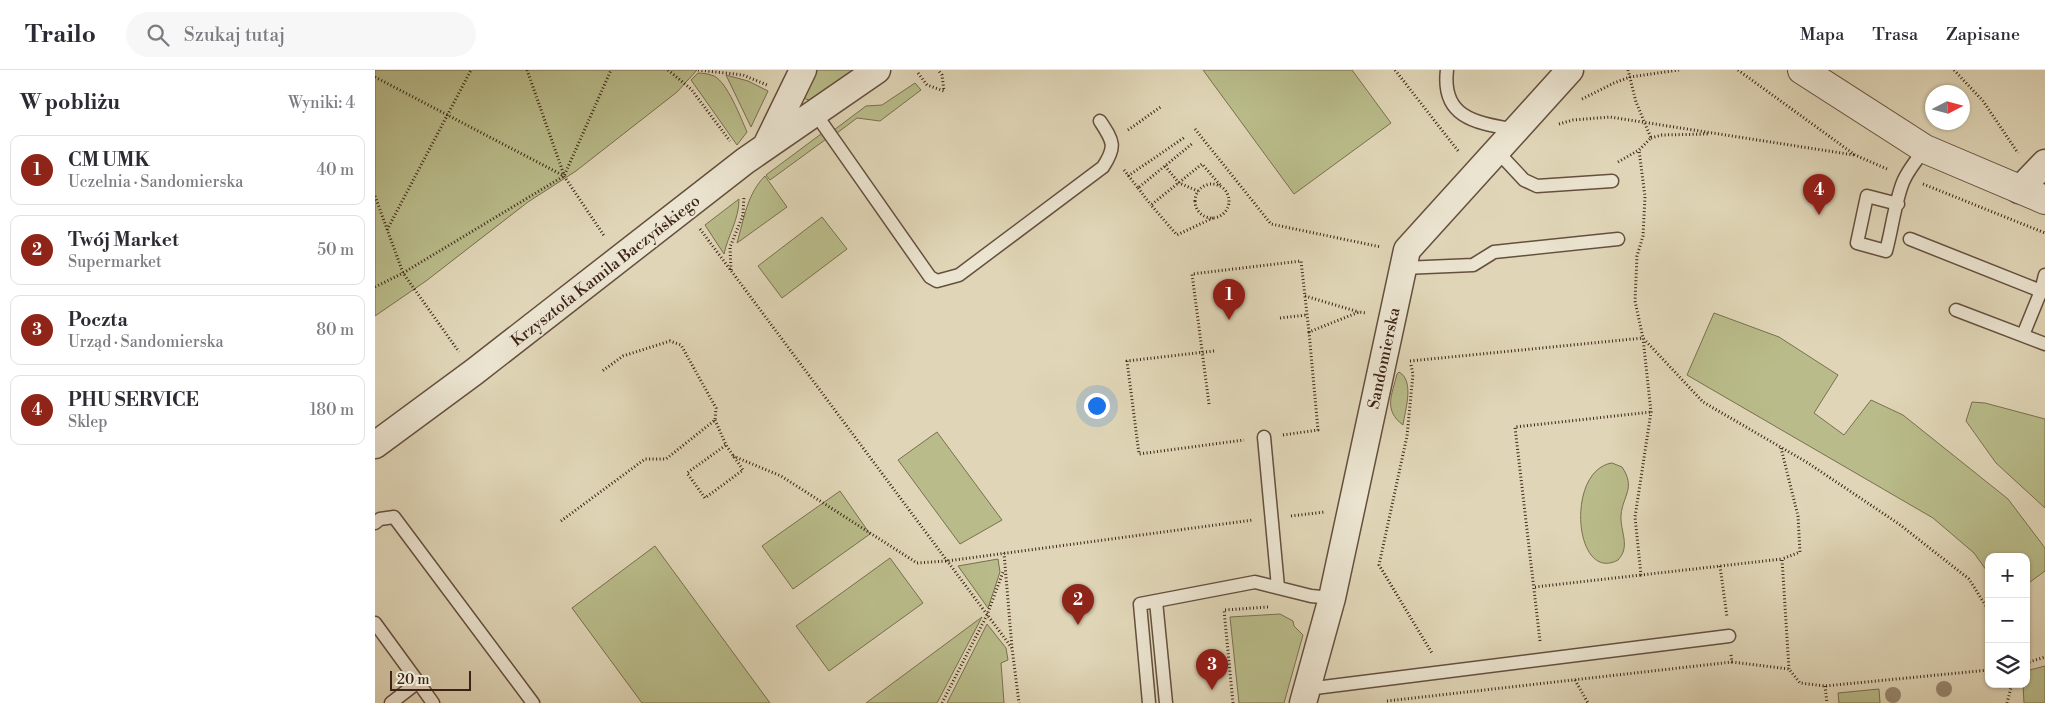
<!DOCTYPE html>
<html lang="pl">
<head>
<meta charset="utf-8">
<style>
	body { margin:0; font-family:"Libre Bodoni",serif; background:#f7f7f7; color:#2b2b33 }
	.controls { position:absolute; right:15px; bottom:15px; display:grid; overflow:hidden; border-radius:10px; box-shadow:0 1px 4px #0004 }
	.controls button { width:45px; height:45px; display:grid; place-items:center; padding:0; border:0; border-bottom:1px solid #e1e1e2; background:#fff; color:#2b2b33; font:25px sans-serif }
	.compass { position:absolute; left:1550px; top:15px; width:45px; height:45px; border-radius:50%; background:#fff; box-shadow:0 1px 4px #0004; rotate:84deg }
	.scale { position:absolute; left:15px; bottom:12px; width:81px; box-sizing:border-box; padding-left:5px; border:2px solid #3c2217; border-top:0; font-size:14px; line-height:18px; white-space:nowrap; color:#3c2217; -webkit-text-stroke:4px #ebe4d0; paint-order:stroke }
	.you { position:absolute; left:721px; top:335px; width:18px; height:18px; margin:-12px; border:4px solid #fff; border-radius:50%; background:#1a73e8; box-shadow:0 0 0 8px #1a73e833 }
	.badge { display:grid; place-items:center; width:32px; height:32px; border-radius:50%; background:#8f2418; color:#fff; font-size:16px; font-weight:700 }
	.pin { position:absolute; translate:-50% -41px; filter:drop-shadow(0 1px 2px #0008) }
	.pin::after { content:''; position:absolute; top:26px; width:18px; height:15px; background:inherit; clip-path:polygon(0 0,100% 0,50% 100%) }
	.list { margin:0; padding:0; list-style:none }
	h2 { display:flex; justify-content:space-between; align-items:center; height:65px; margin:0; padding:0 20px; font-size:21px }
	h2 small { font-size:16px; font-weight:400; color:#7c7c81 }
	.list li { display:grid; grid-template-columns:32px 1fr auto; gap:15px; align-items:center; box-sizing:border-box; height:70px; margin:0 10px 10px; padding:0 10px; border:1px solid #e1e1e2; border-radius:10px }
	.list b { display:block; font-size:19px; white-space:nowrap }
	.list p { margin:0; font-size:16px; white-space:nowrap; color:#7c7c81 }
	.list em { font-size:16px; font-style:normal; color:#7c7c81 }
	.icon { flex:none; width:28px; height:28px; fill:none; stroke:currentColor; stroke-width:2; stroke-linecap:round; stroke-linejoin:round }
	.map { position:relative; flex:none; width:1670px; height:633px; overflow:hidden }
	header { display:flex; align-items:center; gap:30px; box-sizing:border-box; height:70px; padding:0 25px; background:#fff; border-bottom:1px solid #e1e1e2 }
	header strong { font-size:24px }
	nav { display:flex; gap:28px; margin-inline-start:auto; font-size:18px }
	.search { width:350px; height:45px; background:#f7f7f7; display:flex; align-items:center; gap:12px; box-sizing:border-box; padding:0 18px; border-radius:28px; color:#7c7c81; font-size:19px }
	main { display:flex }
	aside { flex:1; background:#fff }
	.map>svg:first-child { display:block }
	.green { fill:#b9bc8a; stroke:#7a6f50 }
	.lines { fill:none; stroke-linecap:round; stroke-linejoin:round }
	.service-casing { stroke:#654f3f; stroke-width:15 }
	.minor-casing { stroke:#654f3f; stroke-width:29 }
	.tertiary-casing { stroke:#654f3f; stroke-width:30 }
	.path { stroke:#3c2217; stroke-width:3; stroke-dasharray:1 2.5; stroke-linecap:butt }
	.service { stroke:#ebe4d0; stroke-width:12 }
	.minor { stroke:#ebe4d0; stroke-width:26 }
	.tertiary { stroke:#ebe4d0; stroke-width:28 }
	.tree { fill:#97886f }
	.labels { text-anchor:middle; stroke-width:4; stroke-linejoin:round; paint-order:stroke }
	.street-label { font-size:16px; fill:#3c2217; stroke:#ebe4d0 }
</style>
</head>
<body>
<header>
<strong>Trailo</strong>
<div class="search"><svg class="icon" aria-label="search" viewBox="0 0 24 24"><circle cx="10" cy="10" r="6"/><path d="M15 15l6 6"/></svg>Szukaj tutaj</div>
<nav><a>Mapa</a><a>Trasa</a><a>Zapisane</a></nav>
</header>
<main>
<aside>
<h2>W pobliżu<small>Wyniki: 4</small></h2>
<ul class="list">
<li><span class="badge">1</span><div><b>CM UMK</b><p>Uczelnia · Sandomierska</p></div><em>40 m</em></li>
<li><span class="badge">2</span><div><b>Twój Market</b><p>Supermarket</p></div><em>50 m</em></li>
<li><span class="badge">3</span><div><b>Poczta</b><p>Urząd · Sandomierska</p></div><em>80 m</em></li>
<li><span class="badge">4</span><div><b>PHU SERVICE</b><p>Sklep</p></div><em>180 m</em></li>
</ul>
</aside>
<div class="map">
<svg width="1670" height="633" viewBox="0 0 1670 633">
	<rect width="100%" height="100%" fill="#e0d6b7"/>
	<filter id="stains"><feTurbulence type="fractalNoise" baseFrequency=".004" numOctaves="4"/><feColorMatrix values="0 0 0 0 .2 0 0 0 0 .09 0 0 0 0 .02 0 0 0 .5 -.17"/></filter>
	<radialGradient id="worn" r=".72"><stop offset=".6" stop-color="#630" stop-opacity="0"/><stop offset="1" stop-color="#630" stop-opacity=".3"/></radialGradient>
	<path class="green" d="M0,0H322L302,22L201,101L153,132L51,211L0,246Z
		M437,0H478L434,30L428,28Z
		M828,0H977L1016,53L919,124Z
		M323,3C328,3 334,4 339,6C352,12 366,48 372,62L362,75L316,10Z
		M351,5L373,11L393,21L376,57Z
		M540,13L546,20L505,51L482,48L462,63L459,60L491,36L507,35Z
		M450,61L454,67L395,110L391,105Z
		M390,106L412,137L362,173C369,149 372,124 390,106Z
		M364,129C364,150 353,165 349,184L330,155Z
		M447,147L472,179L407,228L383,196Z
		M1339,243L1404,267L1463,305L1439,343L1469,365L1496,330L1528,345L1633,429L1670,478V501L1651,515V487H1614V504L1599,483L1558,448L1312,305Z
		M1024,302C1040,311 1030,340 1028,355C1008,340 1017,325 1022,304Z
		M1597,332L1610,333L1670,349V438L1621,393L1591,351Z
		M562,362L627,450L585,474L523,390Z
		M1237,393L1247,397C1261,418 1248,425 1246,445C1245,462 1256,476 1243,490C1199,514 1190,400 1237,393Z
		M465,421L495,464L418,519L387,476Z
		M280,476L395,633H267L197,538Z
		M515,488L548,533L454,601L421,556Z
		M623,489L625,502L613,538L583,496Z
		M905,544L918,551L919,556L928,565L909,633H864L855,547Z
		M607,547L562,633H491Z
		M612,554L631,578L633,590L626,593L629,633H572Z
		M1670,596V633H1649L1648,614H1651V601Z
		M1504,619L1505,633H1464L1463,623Z"/>
	<g class="lines">
		<g class="service-casing">
			<path id="service" d="M1072,0C1066,49 1103,53 1141,60
				M440,43L555,207L562,211L584,205L728,97C742,76 738,71 725,51
				M1122,81L1149,110L1162,116L1237,111
				M1523,134L1492,126L1482,173L1511,181C1517,159 1520,132 1528,112C1533,100 1542,89 1550,79
				M1535,169L1666,221L1648,265
				M1028,198L1098,195L1119,182L1243,169
				M1670,205L1666,221L1670,222
				M1581,240L1670,274
				M889,367L903,517
				M0,453L5,449L19,447L158,633
				M781,531L791,633
				M0,553L43,612L16,633
				M43,612L58,633
				M932,619L1354,566
				M774,633L765,534L880,512L936,526L957,528"/>
		</g>
		<g class="minor-casing">
			<path id="minor" d="M391,76L428,0
				M1644,120L1670,93
				M0,375L99,302L370,91L502,0
				M928,633L957,528L1032,180L1195,0"/>
		</g>
		<g class="tertiary-casing">
			<path id="tertiary" d="M1427,0L1550,79L1670,130"/>
		</g>
		<path class="path" d="M152,0L189,105
			M293,0L316,19L355,71
			M323,0L368,5L392,15
			M1020,0L1084,82
			M1253,0L1261,32L1276,68L1264,80L1270,127L1268,166L1262,186L1260,231L1268,268L1328,332L1433,393L1524,454L1594,509L1614,541
			M1363,0L1480,85L1512,99
			M1579,0L1608,31L1643,83
			M543,3L552,15L569,21L567,5L563,0
			M0,7L189,106L230,167
			M1207,29L1239,13L1255,7L1304,0
			M1184,54L1198,50L1235,47L1479,85
			M820,59L896,154L1006,177
			M753,60L787,36
			M1276,68L1287,65L1333,64
			M1243,92L1264,80
			M790,96L804,113L823,121
			M749,100L763,118L818,73
			M753,106L810,67
			M820 131a17 17 0 1 1 34 0a17 17 0 1 1-34 0Z
			M1548,114L1670,163
			M763,118L776,135
			M0,126L28,203L84,282
			M838,148L802,165L776,135L827,94L846,116
			M325,159L637,578
			M12,160L96,0
			M356,200L355,177L368,145L369,126
			M0,217L28,203L189,106L236,0
			M930,226L984,242
			M905,248L932,245
			M839,281L752,291L764,384L869,370
			M1035,291L1268,268L1276,342L1260,447L1266,505L1407,489L1414,599
			M1036,295L1038,304L1032,366L1004,495L1057,583
			M834,334L817,204L926,191L934,262L984,242L991,243
			M340,350L351,375L368,400L330,428L312,403L351,375
			M908,365L943,360L934,262
			M1406,378L1423,446L1425,482L1407,489
			M358,386L406,406L542,493L572,491L878,450
			M916,446L950,442
			M186,451L270,389H291L340,350L341,338L306,275L295,271L248,286L226,302
			M629,483L637,578L644,633
			M1345,496L1352,547
			M1160,517L1266,505
			M1165,571L1140,357L1276,342
			M1356,585L1357,592L1414,599L1425,613L1450,616L1614,600
			M1651,593L1670,587
			M1200,610L1213,633
			M1450,616L1452,633
			M1012,631L1357,592
			M567,633L612,545L628,502
			M858,633L849,540L893,537
			M1632,633L1637,614"/>
		<use href="#service" class="service"/>
		<use href="#minor" class="minor"/>
		<use href="#tertiary" class="tertiary"/>
	</g>
	<g class="tree">
		<circle cx="1569" cy="619" r="8"/>
		<circle cx="1518" cy="625" r="8"/>
	</g>
	<g class="labels">
		<g class="street-label">
			<text transform="translate(230 200) rotate(-38)" y="6">Krzysztofa Kamila Baczyńskiego</text>
			<text transform="translate(1008 288) rotate(-78)" y="6">Sandomierska</text>
		</g>
	</g>
	<rect width="100%" height="100%" filter="url(#stains)"/>
	<rect width="100%" height="100%" fill="url(#worn)"/>
</svg>
<div class="controls">
<button>+</button>
<button>−</button>
<button><svg class="icon" aria-label="layers" viewBox="0 0 24 24"><path d="M12 4l9 5-9 5-9-5zM3 14l9 5 9-5"/></svg></button>
</div>
<svg class="compass" viewBox="-18 -18 36 36"><path d="M0-13l5 13h-10z" fill="#e53935"/><path d="M0 13l5-13h-10z" fill="#7c7c81"/></svg>
<div class="scale">20 m</div>
<div class="you"></div>
<div class="pin badge" style="left:854px;top:250px">1</div>
<div class="pin badge" style="left:703px;top:555px">2</div>
<div class="pin badge" style="left:837px;top:620px">3</div>
<div class="pin badge" style="left:1444px;top:145px">4</div>
</div>
</main>
</body>
</html>
